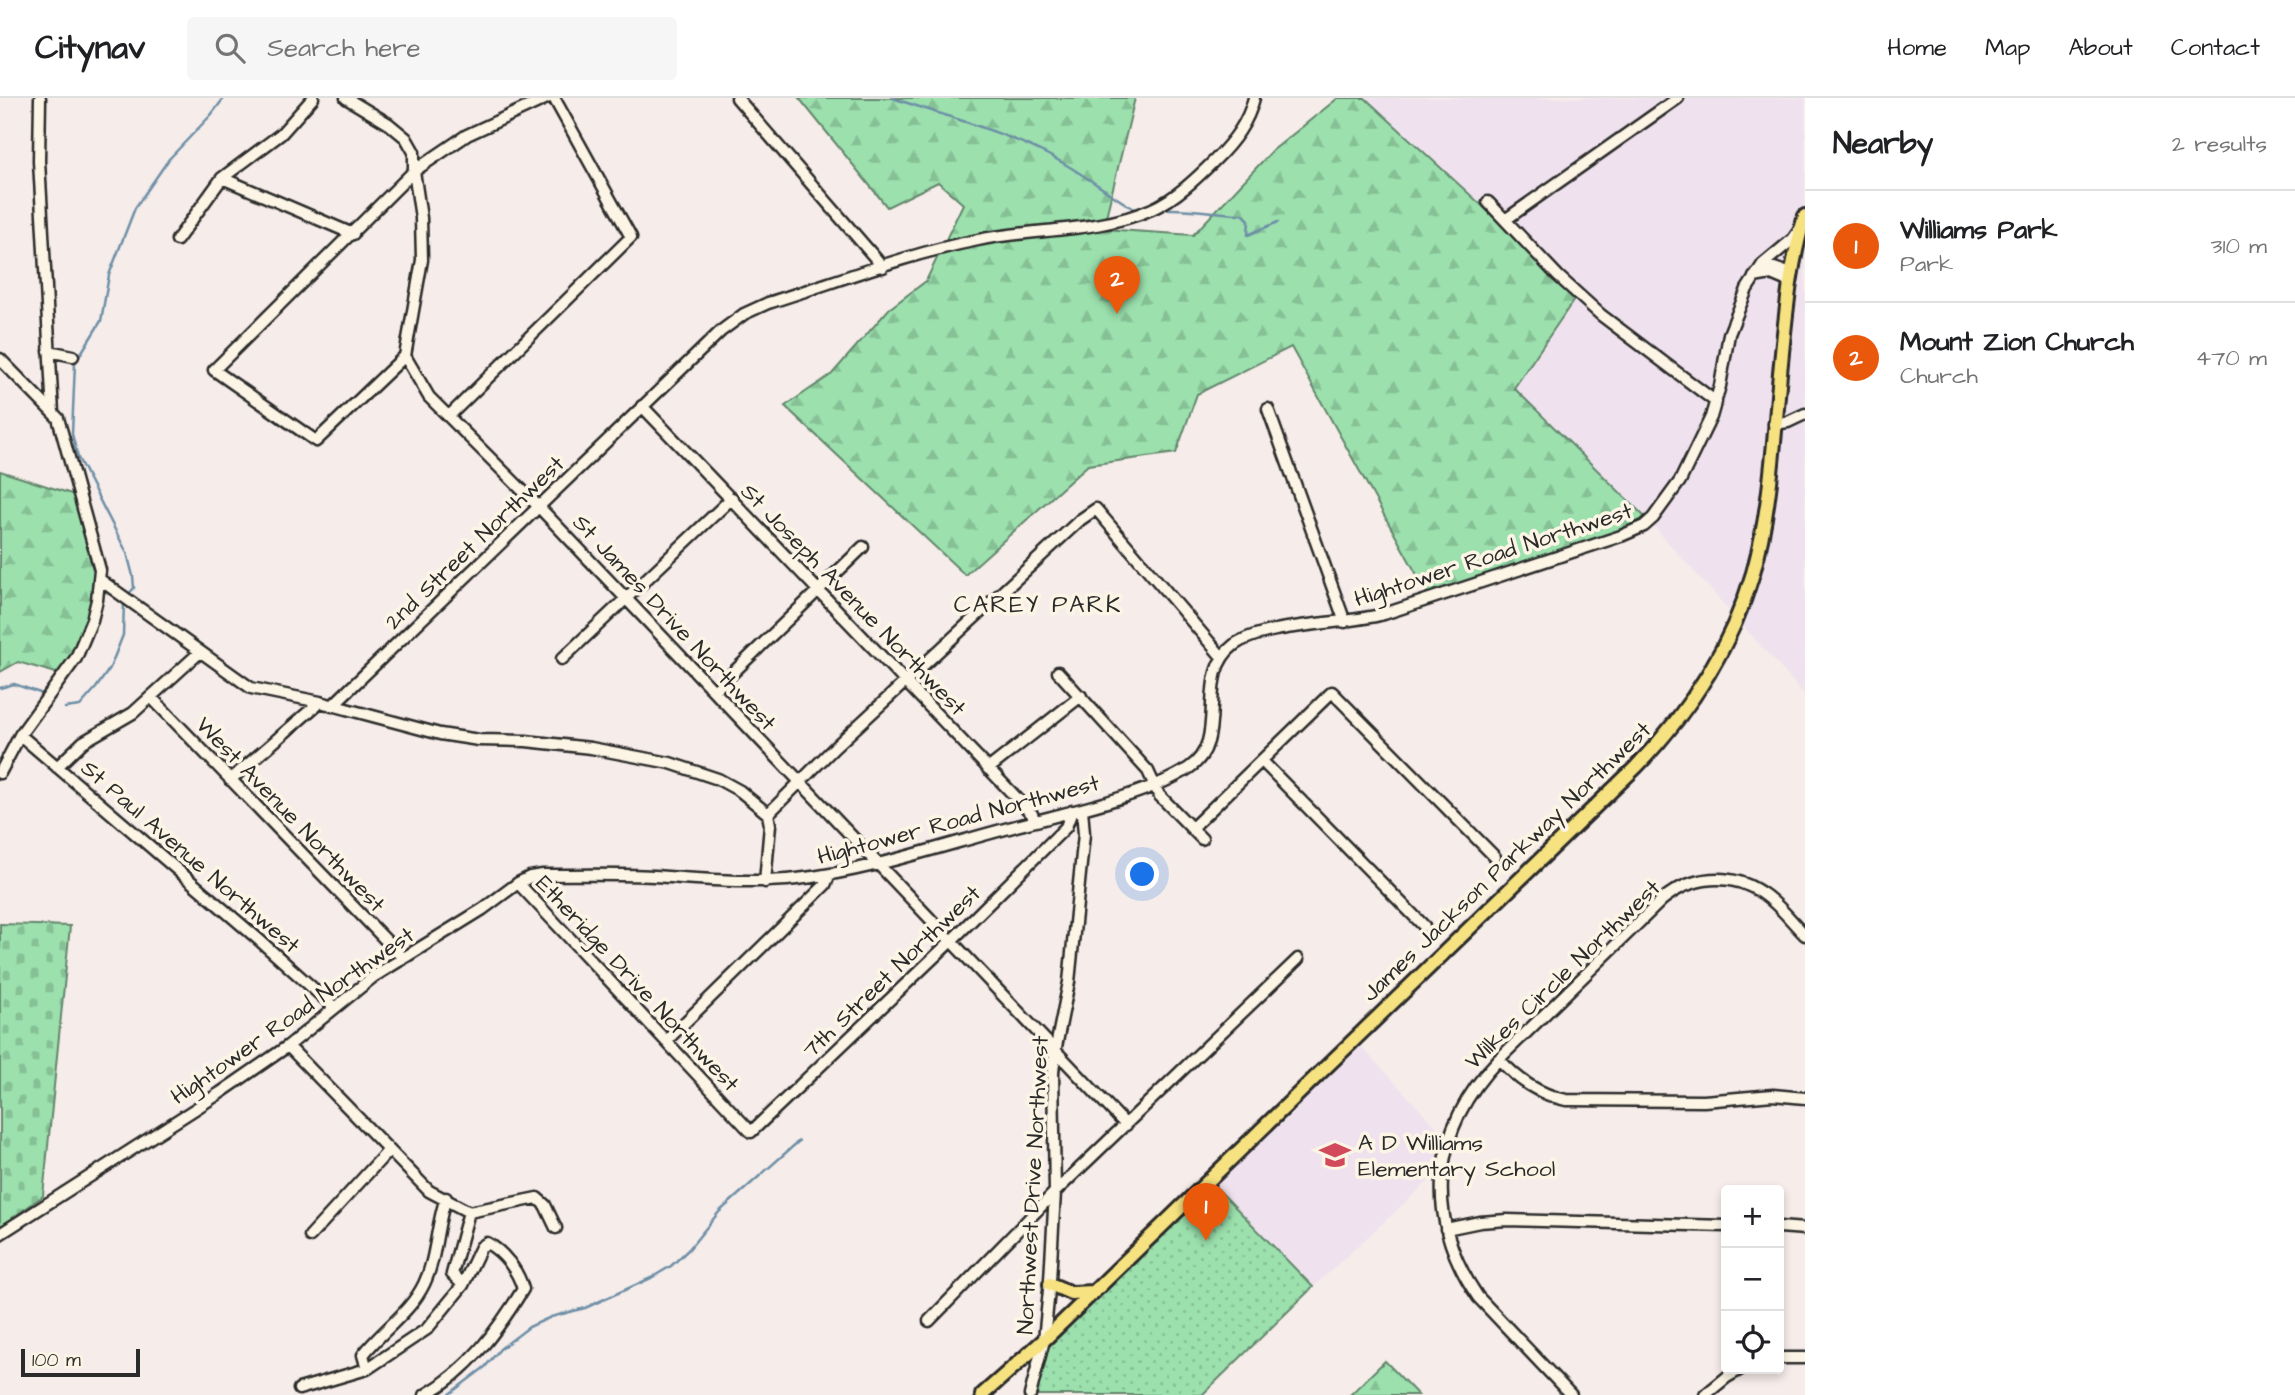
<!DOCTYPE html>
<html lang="en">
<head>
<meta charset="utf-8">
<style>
	body { margin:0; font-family:"Architects Daughter",sans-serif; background:#f6f6f6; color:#202124 }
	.controls { position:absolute; right:21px; bottom:21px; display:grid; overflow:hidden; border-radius:7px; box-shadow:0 4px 10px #0003 }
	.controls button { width:63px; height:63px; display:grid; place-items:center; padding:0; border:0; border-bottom:2px solid #e0e0e0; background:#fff; color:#202124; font:35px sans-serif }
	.scale { position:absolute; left:21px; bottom:18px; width:119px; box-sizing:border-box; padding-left:7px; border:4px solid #2b2b2b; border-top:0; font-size:19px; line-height:24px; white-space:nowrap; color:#2b2b2b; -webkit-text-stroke:5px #fcf5e5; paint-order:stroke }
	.you { position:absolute; left:1143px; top:777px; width:24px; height:24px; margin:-18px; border:5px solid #fff; border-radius:50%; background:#1a73e8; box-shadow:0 0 0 10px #1a73e833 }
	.badge { display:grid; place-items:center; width:46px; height:46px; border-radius:50%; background:#ea580c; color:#fff; font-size:23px; font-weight:700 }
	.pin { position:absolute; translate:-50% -58px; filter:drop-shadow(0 2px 4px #0008) }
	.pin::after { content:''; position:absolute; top:37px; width:24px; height:21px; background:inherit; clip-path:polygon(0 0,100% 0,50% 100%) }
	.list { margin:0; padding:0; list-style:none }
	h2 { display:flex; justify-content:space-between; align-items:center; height:91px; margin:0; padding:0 28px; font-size:30px }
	h2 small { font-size:23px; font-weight:400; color:#757577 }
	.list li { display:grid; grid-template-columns:46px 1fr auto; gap:21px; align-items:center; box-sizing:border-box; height:112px; padding:0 28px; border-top:2px solid #e0e0e0 }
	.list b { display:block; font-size:26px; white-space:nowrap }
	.list p { margin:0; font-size:23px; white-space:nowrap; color:#757577 }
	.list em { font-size:23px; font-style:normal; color:#757577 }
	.icon { flex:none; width:38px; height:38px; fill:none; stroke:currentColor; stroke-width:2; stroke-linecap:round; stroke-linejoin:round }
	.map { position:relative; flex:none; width:1805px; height:1297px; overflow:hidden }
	header { display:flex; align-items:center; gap:42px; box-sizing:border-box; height:98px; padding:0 35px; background:#fff; border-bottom:2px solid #e0e0e0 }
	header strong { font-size:33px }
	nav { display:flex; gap:38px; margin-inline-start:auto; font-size:24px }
	.search { width:490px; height:63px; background:#f6f6f6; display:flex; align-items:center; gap:18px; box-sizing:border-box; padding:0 24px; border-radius:7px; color:#757577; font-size:26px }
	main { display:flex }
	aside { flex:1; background:#fff }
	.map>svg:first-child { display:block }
	.built { fill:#efe2ee }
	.forest { fill:url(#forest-firs); stroke:#63866c; stroke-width:2 }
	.cemetery { fill:url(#cemetery-stones); stroke:#63866c; stroke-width:2 }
	.park { fill:url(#park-dots); stroke:#63866c; stroke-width:2 }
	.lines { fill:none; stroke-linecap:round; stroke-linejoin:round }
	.stream { stroke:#6e8fa7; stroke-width:2.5 }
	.minor-casing { stroke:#2b2b2b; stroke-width:15 }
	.major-casing { stroke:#2b2b2b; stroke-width:18 }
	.minor { stroke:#fcf5e5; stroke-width:10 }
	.major { stroke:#f6e281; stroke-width:12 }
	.labels { text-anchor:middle; stroke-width:7; stroke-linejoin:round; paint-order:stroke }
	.street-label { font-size:23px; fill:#2b2b2b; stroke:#fcf5e5 }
	.poi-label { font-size:23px; fill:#2b2b2b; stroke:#fcf5e5; text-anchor:start }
	.neighbourhood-label { font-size:24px; letter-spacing:2px; fill:#2b2b2b; stroke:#fcf5e5 }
</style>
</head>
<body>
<header>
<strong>Citynav</strong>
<div class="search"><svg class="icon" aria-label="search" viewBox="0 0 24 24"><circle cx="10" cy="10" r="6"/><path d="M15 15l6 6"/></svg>Search here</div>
<nav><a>Home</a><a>Map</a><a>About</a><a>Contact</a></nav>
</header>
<main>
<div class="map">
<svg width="1805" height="1297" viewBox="0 0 1805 1297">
	<defs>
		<pattern id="forest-firs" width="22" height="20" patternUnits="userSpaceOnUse" patternTransform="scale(1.75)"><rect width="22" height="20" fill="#9be0ad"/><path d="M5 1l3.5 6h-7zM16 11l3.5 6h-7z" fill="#86c095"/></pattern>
		<pattern id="cemetery-stones" width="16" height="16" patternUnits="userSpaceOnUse" patternTransform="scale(1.75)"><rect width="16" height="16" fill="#9be0ad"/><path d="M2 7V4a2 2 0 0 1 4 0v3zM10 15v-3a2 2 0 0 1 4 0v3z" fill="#86c095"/></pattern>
		<pattern id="park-dots" width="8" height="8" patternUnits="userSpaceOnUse" patternTransform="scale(1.75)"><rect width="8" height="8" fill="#9be0ad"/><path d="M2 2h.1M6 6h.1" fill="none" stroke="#86c095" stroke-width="1.8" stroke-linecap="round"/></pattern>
	</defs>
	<rect width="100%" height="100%" fill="#f6ece9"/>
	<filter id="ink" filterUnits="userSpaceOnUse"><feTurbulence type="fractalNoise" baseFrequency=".0143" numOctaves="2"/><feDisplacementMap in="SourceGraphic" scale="14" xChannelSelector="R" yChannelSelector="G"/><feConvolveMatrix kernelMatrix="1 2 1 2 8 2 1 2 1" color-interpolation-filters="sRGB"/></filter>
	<g filter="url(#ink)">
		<path class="built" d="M1365,0H1805V597L1648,422L1514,290L1578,195Z
			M1351,938L1445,1038L1436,1076L1313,1189L1207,1080Z"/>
		<path class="forest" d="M799,0H1135L1103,131L1193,137L1272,53L1338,0H1365L1578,196L1514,290L1648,422L1549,456L1431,502L1291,249L1197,296L1176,355L1088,367L965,477L785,308L832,276L889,211L926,183L963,106L938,84L887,109Z
			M0,373L84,400L102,476L89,527L63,577L18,564L0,574Z
			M1385,1263L1418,1297H1350Z"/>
		<path class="cemetery" d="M0,826L70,828L43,1098L0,1129Z"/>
		<path class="park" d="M1207,1080L1313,1189L1202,1297H1030L1044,1244Z"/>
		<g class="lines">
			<path class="stream" d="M893,0C947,19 1004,33 1054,60C1083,75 1108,96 1136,112
				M1168,111C1193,110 1218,116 1243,116L1249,122L1248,137L1278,124
				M127,498L134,490L133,478L127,455L78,360L72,336L75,265L101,223L109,177L135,110L169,61L211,17L224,0
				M0,590L14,586L40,595
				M65,610L80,608L96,590L110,570L123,537L124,504
				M448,1297L485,1269L500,1251L529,1229L551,1219L585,1210L651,1180L671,1168L689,1151L719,1114L799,1043"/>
			<g class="minor-casing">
				<path id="minor" d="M346,0L389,26L406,40L414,54V73L421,120L422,162L405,258L429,299L539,409L1126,1027
					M737,0L883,169
					M222,80L353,136
					M1488,104L1558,178L1601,217L1716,304
					M1505,122L1678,0
					M177,142L222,80L281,36L313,0
					M1764,170H1774L1791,176
					M1754,179L1771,176L1790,184
					M49,253L73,258
					M405,258L316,343L214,272L414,73L467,37L547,0
					M0,261L53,315
					M642,308L1032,716L1035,723
					M1268,311L1345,524
					M449,318L631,139L554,0
					M1774,326L1788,324L1805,316
					M99,481L251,590L320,604L440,636L479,642L526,643L591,650L670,665L718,681L740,693L768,716L770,727L765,784
					M562,561L732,400
					M1058,574L1148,673L1159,697L1202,741
					M714,593L863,449
					M151,599L402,859
					M332,608L721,233L744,216L768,205C838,183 907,156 978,142C1035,130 1098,135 1152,111C1175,101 1197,80 1215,62C1233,44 1248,25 1254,0
					M20,637L258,841L335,910
					M1262,663L1424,828
					M57,669L83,644L133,615L199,555
					M988,671L1081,598
					M0,675L20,637L76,560L92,522L97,502L100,472L58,320L53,315L39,63L40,0
					M230,682L320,604
					M768,716L835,649L1080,422L1096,411L1222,559
					M1192,730L1332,594L1495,759
					M518,785L751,1034L950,844L1066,729L1072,713
					M666,943L825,787L830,776
					M288,948L429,1093L469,1114L537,1100L545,1107L556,1130
					M1499,961C1518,982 1538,996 1566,1002L1704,1003L1773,997L1805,1000
					M1779,1129L1805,1131
					M1446,1131L1480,1124L1507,1122L1726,1128
					M0,1136L220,995L288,948L373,879L483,811L518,785L530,779L543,777C580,777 617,776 654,778C702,781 749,786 797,781C876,772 952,744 1028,725C1074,713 1150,696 1189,670C1231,642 1193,578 1234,547C1264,525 1345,527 1384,516L1621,438L1644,428L1653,420L1680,383L1711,319L1720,288L1729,236L1747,191L1763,166L1793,141L1800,131
					M310,1138L389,1052
					M929,1223L1055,1094L1298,861
					M1779,1260H1805
					M367,1271L363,1257C382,1232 410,1215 424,1186C437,1159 436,1127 446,1100
					M299,1291L367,1271L427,1231L463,1187L452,1176L469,1114
					M425,1297C468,1273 498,1232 523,1191C518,1173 504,1154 487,1145L481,1149L463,1187
					M1030,1297L1044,1242L1050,1182L1055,1094L1053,975L1055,954L1069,884L1084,736L1082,711
					M1571,1297L1478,1199C1423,1119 1431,1031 1499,961L1662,802C1691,778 1730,773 1762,795C1779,806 1791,823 1805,837
					M1705,1297L1727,1279L1741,1271"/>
			</g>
			<g class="major-casing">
				<path id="major" d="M1050,1186L1071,1195L1093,1194
					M982,1297L1044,1242L1636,669C1690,613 1731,550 1753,475C1772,408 1774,334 1781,265C1786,215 1790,166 1805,118"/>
			</g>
			<use href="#minor" class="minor"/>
			<use href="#major" class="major"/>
		</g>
	</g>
	<defs>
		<g id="school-bare" transform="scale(2.415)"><path d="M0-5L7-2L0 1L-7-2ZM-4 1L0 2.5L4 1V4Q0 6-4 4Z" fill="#d1495b" stroke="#fcf5e5" stroke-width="2.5" paint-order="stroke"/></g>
	</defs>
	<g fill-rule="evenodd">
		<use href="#school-bare" x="1335" y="1057"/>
	</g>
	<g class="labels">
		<g class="street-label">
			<text transform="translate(474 444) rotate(-44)" y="8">2nd Street Northwest</text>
			<text transform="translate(1493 456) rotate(-18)" y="8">Hightower Road Northwest</text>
			<text transform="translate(854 501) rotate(46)" y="8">St Joseph Avenue Northwest</text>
			<text transform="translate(675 524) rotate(47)" y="8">St James Drive Northwest</text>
			<text transform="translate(291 716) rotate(46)" y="8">West Avenue Northwest</text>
			<text transform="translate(958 721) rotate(-15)" y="8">Hightower Road Northwest</text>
			<text transform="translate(191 758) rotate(41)" y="8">St Paul Avenue Northwest</text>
			<text transform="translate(1506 763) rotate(-44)" y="8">James Jackson Parkway Northwest</text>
			<text transform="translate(891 873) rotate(-44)" y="8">7th Street Northwest</text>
			<text transform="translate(1562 876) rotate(-44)" y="8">Wilkes Circle Northwest</text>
			<text transform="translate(638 885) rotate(47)" y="8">Etheridge Drive Northwest</text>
			<text transform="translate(292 917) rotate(-35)" y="8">Hightower Road Northwest</text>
			<text transform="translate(1032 1087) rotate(-87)" y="8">Northwest Drive Northwest</text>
		</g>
		<g class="poi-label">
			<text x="1358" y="1052">A D Williams<tspan x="1358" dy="26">Elementary School</tspan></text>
		</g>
		<g class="neighbourhood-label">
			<text x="1038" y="514">CAREY PARK</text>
		</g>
	</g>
</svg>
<div class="controls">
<button>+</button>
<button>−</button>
<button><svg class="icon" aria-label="locate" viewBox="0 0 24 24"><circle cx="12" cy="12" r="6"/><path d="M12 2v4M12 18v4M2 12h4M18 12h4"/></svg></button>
</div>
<div class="scale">100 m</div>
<div class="you"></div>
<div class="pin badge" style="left:1206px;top:1143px">1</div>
<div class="pin badge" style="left:1117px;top:216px">2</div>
</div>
<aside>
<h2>Nearby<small>2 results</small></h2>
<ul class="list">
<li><span class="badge">1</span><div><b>Williams Park</b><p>Park</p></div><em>310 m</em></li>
<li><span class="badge">2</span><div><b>Mount Zion Church</b><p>Church</p></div><em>470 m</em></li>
</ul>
</aside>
</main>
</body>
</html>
